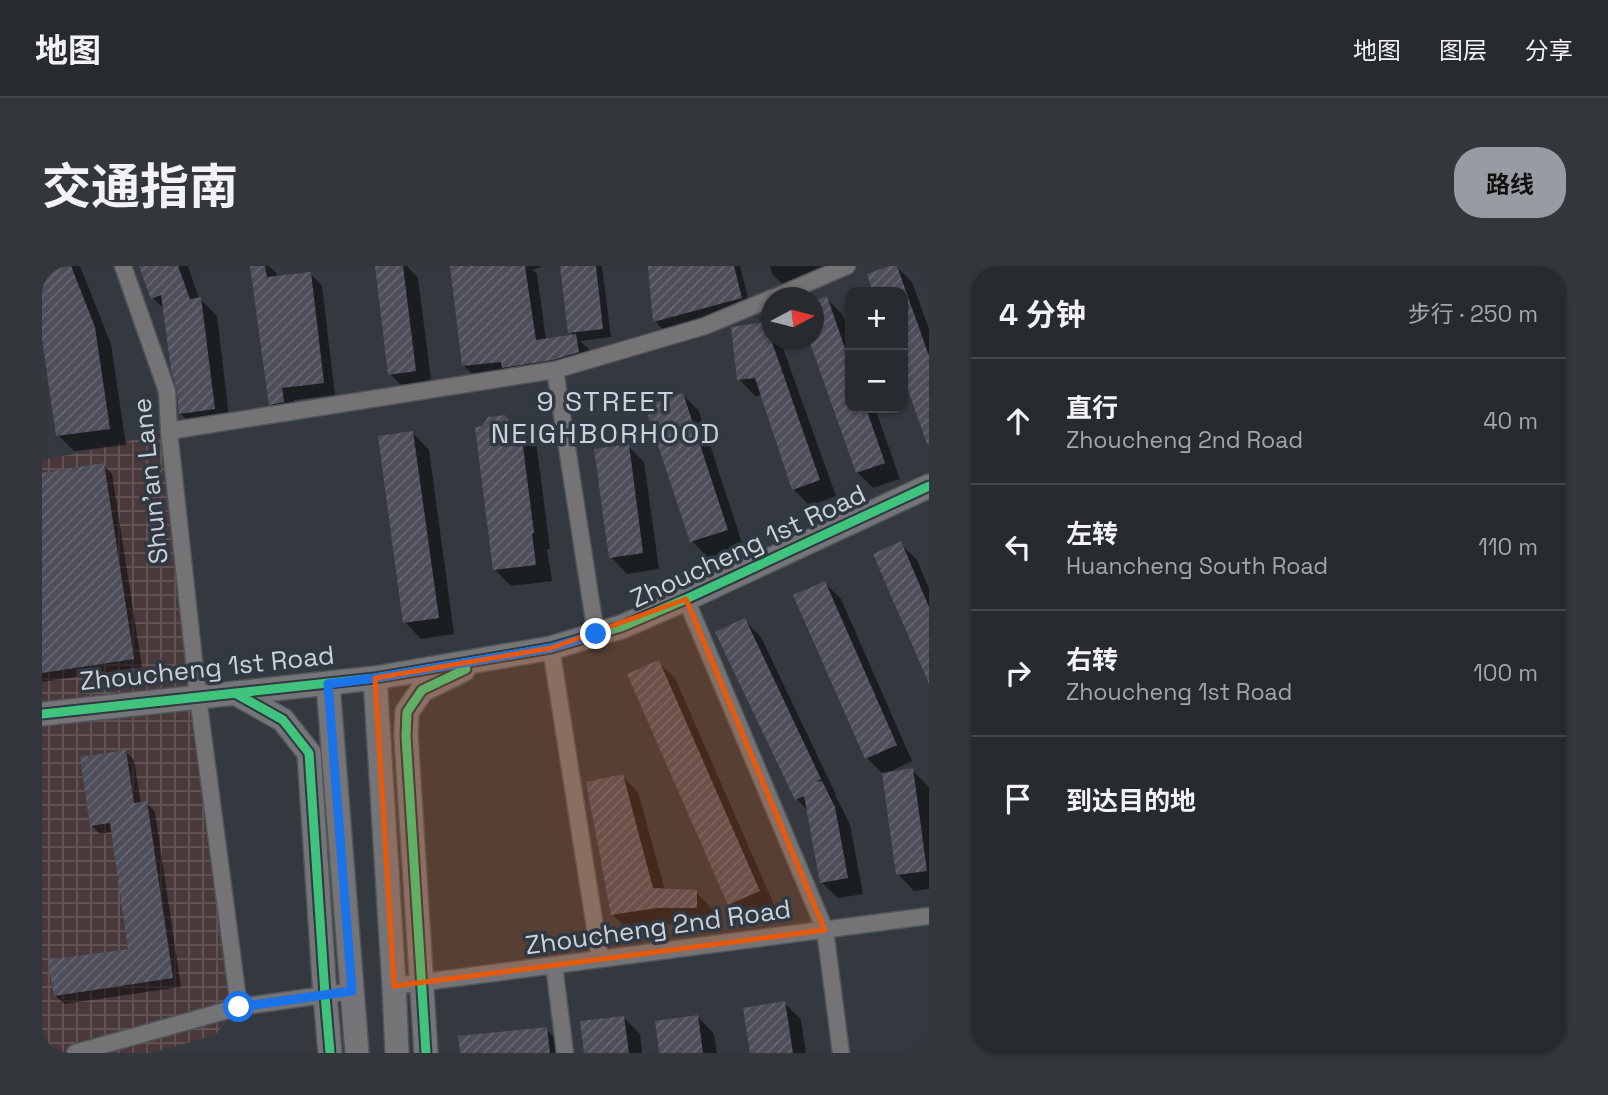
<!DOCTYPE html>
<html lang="zh">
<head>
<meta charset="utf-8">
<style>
	body { margin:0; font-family:"Space Grotesk","Noto Sans SC",sans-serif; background:#33373b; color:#f1f3f6 }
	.controls { position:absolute; right:21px; top:21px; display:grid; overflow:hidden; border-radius:14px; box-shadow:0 2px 5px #0004 }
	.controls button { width:63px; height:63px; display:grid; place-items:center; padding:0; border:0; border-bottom:2px solid #43474b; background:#272b2f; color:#f1f3f6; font:35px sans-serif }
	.compass { position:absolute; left:719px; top:21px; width:63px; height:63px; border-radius:50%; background:#272b2f; box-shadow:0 2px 5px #0004; rotate:83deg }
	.stop { position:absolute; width:21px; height:21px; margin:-16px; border:5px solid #1a73e8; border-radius:50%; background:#fff }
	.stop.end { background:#1a73e8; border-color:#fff; box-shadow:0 2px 7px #0008 }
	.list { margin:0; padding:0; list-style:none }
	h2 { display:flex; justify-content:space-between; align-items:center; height:91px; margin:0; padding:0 28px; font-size:30px }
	h2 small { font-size:23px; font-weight:400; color:#a4a7aa }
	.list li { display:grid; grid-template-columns:46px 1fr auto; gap:21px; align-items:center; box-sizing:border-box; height:126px; padding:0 28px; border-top:2px solid #43474b }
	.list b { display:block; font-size:26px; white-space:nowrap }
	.list p { margin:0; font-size:23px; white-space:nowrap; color:#a4a7aa }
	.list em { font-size:23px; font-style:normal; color:#a4a7aa }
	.icon { flex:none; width:38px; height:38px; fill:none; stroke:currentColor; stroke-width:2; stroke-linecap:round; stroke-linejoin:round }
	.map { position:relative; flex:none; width:887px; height:787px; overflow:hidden; border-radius:28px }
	header { display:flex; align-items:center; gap:42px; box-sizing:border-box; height:98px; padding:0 35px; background:#272b2f; border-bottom:2px solid #43474b }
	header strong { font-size:33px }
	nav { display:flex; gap:38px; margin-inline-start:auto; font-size:24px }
	.intro { display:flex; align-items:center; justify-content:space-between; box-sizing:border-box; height:168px; padding:0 42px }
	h1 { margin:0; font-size:49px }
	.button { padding:18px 32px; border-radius:28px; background:#979ca2; color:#111; font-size:24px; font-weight:700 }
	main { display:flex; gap:42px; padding:0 42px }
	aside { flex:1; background:#272b2f; border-radius:28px; box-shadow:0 2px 5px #0004 }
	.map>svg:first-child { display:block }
	.industrial { fill:url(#industrial-grid) }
	.shadow { fill:#0007 }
	.building { fill:url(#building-hatch) }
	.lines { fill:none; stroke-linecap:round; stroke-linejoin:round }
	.street-casing { stroke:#50555a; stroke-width:19 }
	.secondary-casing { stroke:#50555a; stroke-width:26 }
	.street { stroke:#747375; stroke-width:16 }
	.secondary { stroke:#757578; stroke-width:23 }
	.cycleway-casing { stroke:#2f3843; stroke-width:13 }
	.cycleway { stroke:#40c37c; stroke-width:9 }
	.route { stroke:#1a73e8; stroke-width:9 }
	.marked { fill:#e8590c; fill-opacity:0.2; stroke:#e8590c; stroke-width:5; stroke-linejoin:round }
	.labels { text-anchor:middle; stroke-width:7; stroke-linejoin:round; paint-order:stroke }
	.street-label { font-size:26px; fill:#ccd2d8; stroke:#2f3843 }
	.neighbourhood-label { font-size:28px; letter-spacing:2px; fill:#ccd2d8; stroke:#2f3843 }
</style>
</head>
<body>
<header>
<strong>地图</strong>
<nav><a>地图</a><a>图层</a><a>分享</a></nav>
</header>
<div class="intro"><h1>交通指南</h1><a class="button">路线</a></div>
<main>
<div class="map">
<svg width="887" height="787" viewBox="0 0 887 787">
	<defs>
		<pattern id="industrial-grid" width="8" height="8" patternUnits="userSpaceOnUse" patternTransform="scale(1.75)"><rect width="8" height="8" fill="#4a393a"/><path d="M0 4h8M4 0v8" fill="none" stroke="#635556"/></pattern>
		<pattern id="building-hatch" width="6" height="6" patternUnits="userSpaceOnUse" patternTransform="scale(1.75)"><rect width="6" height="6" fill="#4e4e5b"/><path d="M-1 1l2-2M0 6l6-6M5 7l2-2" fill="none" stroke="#666772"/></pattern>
	</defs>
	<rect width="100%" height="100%" fill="#34393f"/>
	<path class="industrial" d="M127,165L197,741L173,769L109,787H0V194L46,185Z"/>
	<path class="shadow" d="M0,0H38L69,78L84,179L32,185L16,169L0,65Z
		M99,0H146L157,32L175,50L188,159L155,163L138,147L137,124L123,44L111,32Z
		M207,0H227L234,7L235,11L268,7L280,20L293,129L252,134L254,148L241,150L228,138L210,3Z
		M335,0H365L376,12L390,121L364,124L348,108Z
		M410,0H501L491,4L495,8L504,74L532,70L528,66L519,0H560L569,71L538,75L547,83L549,99L435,113L422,100Z
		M608,0H698L708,40L621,64L613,55Z
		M728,0H780L784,11L747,24L730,8Z
		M852,0H854L870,16L887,63V175L861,105V26H833L827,9Z
		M784,32L801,49L808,70V142H833L858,213L831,222L815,206L768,74H772V37Z
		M722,57L730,65V74H738L794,230L768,240L751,223L721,129L713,130L697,113Z
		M641,129L657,145L701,280L666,292L650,275Z
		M462,151L471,160L478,159L494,175L508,283H505L510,315L469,320L453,304Z
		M371,167L387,184L412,368L379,373L363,356Z
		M586,180L602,196L617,303L585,308L569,291Z
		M62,199L70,208L100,401L0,416V209Z
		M858,277L875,294L887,322V413Z
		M783,317L799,333L870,495L845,507L870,504L887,521V623L872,625L856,608L842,509L825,492Z
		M702,354L719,371L794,529L793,530L796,534L808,559L821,628L796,632L779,616L766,545L755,533Z
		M616,396L633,412L733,641L704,654L687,638Z
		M84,486L92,494L99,538L105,537L113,546L139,721L22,738L13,729L88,684L71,566L58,568L49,559Z
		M580,510L596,526L623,624L654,626L670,643V658L633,657L587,665L571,649Z
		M742,737L759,753L764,787H710Z
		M581,751L598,768L600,787H544Z
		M656,751L672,768L675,787H619Z
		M504,763L521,779L522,787H420Z"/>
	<path class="building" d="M0,0H29L53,61L68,163L14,170L0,72Z
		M97,0H136L148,33L159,31L173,143L137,148L135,124L129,104L119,29L109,33Z
		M208,0H223L225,11L269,6L282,117L240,122L242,136L227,139Z
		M333,0H361L374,105L346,109Z
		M408,0H483L494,74L534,68L537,86L511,94L460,102L459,96L420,100Z
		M518,0H554L561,63L526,67Z
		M606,0H692L700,32L611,56Z
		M847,0H855L887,90V178H885L861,110V26H831L825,8Z
		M785,30L808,97V142H824L843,197L814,207L767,74H772V35Z
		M723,56L778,214L750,224L713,112L695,114L689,61Z
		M641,127L686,264L648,276L603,140Z
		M463,149L469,158L478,157L492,267H490L494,299L451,304L433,161L440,160L446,151Z
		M371,165L397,352L361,357L336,170Z
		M587,178L601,287L567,292L552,183Z
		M62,197L92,393L0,407V207Z
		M859,275L887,341V418L831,288Z
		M783,315L855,479L823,493L751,329Z
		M703,352L779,513L773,516L780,515L793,541L806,612L778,617L762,530L753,534L673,366Z
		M617,394L718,625L686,639L585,408Z
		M84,484L92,537L105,535L131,712L12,730L6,694L86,683L68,557L48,560L38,491Z
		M871,502L885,605L854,609L840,507Z
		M581,508L611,622L655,624V642H615L569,649L544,516Z
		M743,735L751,787H708L701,742Z
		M656,749L661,787H617L613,755Z
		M582,750L587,787H542L538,755Z
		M505,761L508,787H418L416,770Z"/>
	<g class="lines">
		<g class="street-casing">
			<path id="street" d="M81,0L125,125L127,165L156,431L197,741
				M731,32L805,0
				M513,104L554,368
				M127,165L513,104L663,60L730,32
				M644,333L783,664L799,787
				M509,382L558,693
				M512,699L523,787
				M352,720L887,650
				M33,787L197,741L310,725"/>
		</g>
		<g class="secondary-casing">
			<path id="secondary" d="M333,412L352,720L355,787
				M286,418L315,787
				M193,427L241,454L267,487L283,729L288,787
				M0,448L333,412L509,382L579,361L644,333L887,220
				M384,787L364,470L365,446L380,424L421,404"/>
		</g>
		<use href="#street" class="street"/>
		<use href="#secondary" class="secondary"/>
		<g class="cycleway-casing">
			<path id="cycleway" d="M193,427L241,454L267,487L283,729L288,787
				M0,448L333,412L509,382L579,361L644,333L887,220
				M384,787L364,470L365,446L380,424L424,403"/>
		</g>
		<use href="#cycleway" class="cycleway"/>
	</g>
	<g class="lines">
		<path class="route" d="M197,741L310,725L286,418L333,412L509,382L554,368"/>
	</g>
	<path class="marked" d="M644,333L783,664L352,720L333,412L509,382Z"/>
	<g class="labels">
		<g class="street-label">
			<text transform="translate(108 215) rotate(-96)" y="9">Shun'an Lane</text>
			<text transform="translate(706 280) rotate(-25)" y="9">Zhoucheng 1st Road</text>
			<text transform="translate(165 402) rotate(-6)" y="9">Zhoucheng 1st Road</text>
			<text transform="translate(616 661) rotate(-8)" y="9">Zhoucheng 2nd Road</text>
		</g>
		<g class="neighbourhood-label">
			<text x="564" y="145">9 STREET<tspan x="564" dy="32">NEIGHBORHOOD</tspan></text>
		</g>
	</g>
</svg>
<div class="controls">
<button>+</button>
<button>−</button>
</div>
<svg class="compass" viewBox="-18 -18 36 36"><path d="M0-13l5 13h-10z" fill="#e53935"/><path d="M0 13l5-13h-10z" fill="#a4a7aa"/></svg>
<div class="stop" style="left:197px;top:741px"></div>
<div class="stop end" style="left:554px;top:368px"></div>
</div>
<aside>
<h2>4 分钟<small>步行 · 250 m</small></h2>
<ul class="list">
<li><svg class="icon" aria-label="ahead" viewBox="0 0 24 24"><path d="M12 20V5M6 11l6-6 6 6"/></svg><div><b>直行</b><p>Zhoucheng 2nd Road</p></div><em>40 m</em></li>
<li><svg class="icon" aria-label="left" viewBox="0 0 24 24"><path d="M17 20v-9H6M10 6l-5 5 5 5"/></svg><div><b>左转</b><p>Huancheng South Road</p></div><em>110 m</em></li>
<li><svg class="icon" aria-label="right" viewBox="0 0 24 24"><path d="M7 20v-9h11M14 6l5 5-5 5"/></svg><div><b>右转</b><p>Zhoucheng 1st Road</p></div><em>100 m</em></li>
<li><svg class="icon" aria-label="arrive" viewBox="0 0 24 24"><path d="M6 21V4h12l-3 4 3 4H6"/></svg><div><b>到达目的地</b></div></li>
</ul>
</aside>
</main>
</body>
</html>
